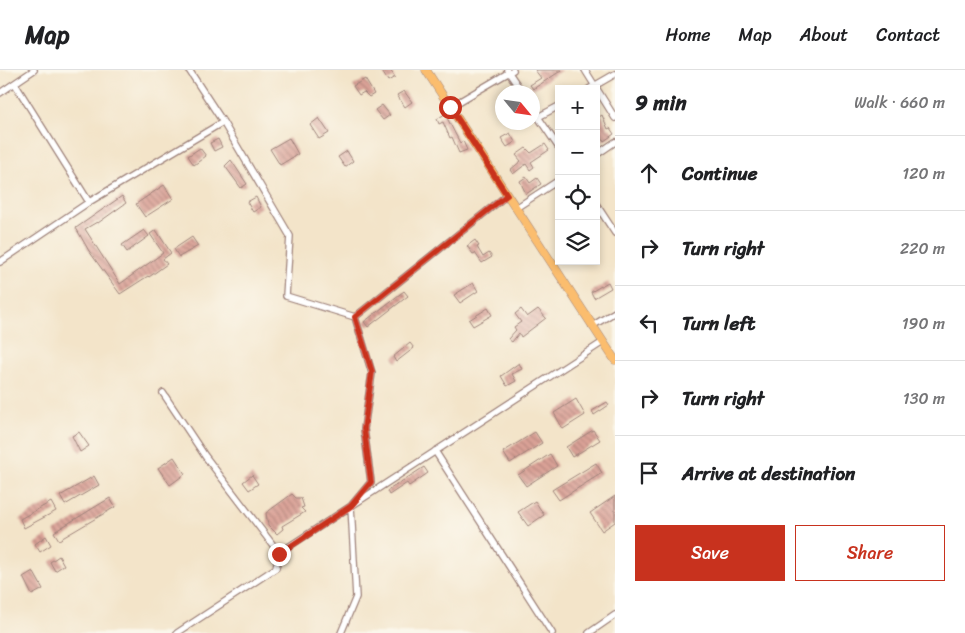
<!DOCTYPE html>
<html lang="en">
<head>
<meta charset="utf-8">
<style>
	body { margin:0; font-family:Sriracha,sans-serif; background:#f6f6f6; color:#202124 }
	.controls { position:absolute; right:15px; top:15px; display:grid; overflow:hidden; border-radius:0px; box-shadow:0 2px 8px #0003 }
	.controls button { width:45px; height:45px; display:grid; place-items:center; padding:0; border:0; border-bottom:1px solid #e0e0e0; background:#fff; color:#202124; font:25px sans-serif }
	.compass { position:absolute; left:495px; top:15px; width:45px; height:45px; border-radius:50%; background:#fff; box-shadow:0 2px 8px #0003; rotate:119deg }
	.stop { position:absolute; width:15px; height:15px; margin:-11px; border:4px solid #c8321e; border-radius:50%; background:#fff }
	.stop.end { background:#c8321e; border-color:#fff; box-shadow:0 1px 5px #0008 }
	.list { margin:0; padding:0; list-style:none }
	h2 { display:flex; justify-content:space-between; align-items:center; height:65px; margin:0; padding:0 20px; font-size:21px }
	h2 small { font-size:16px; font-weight:400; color:#757577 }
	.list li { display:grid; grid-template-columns:32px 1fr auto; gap:15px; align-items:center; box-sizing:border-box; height:75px; padding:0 20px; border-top:1px solid #e0e0e0 }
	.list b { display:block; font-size:19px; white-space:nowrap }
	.list em { font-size:16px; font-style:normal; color:#757577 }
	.actions { display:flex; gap:10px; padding:15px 20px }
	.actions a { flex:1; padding:11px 0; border:1px solid #c8321e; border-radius:0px; text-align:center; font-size:18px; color:#c8321e }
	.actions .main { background:#c8321e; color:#fff }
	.icon { flex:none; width:28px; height:28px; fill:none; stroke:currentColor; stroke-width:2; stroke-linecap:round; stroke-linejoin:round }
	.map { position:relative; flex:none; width:615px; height:563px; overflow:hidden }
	header { display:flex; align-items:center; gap:30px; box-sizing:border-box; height:70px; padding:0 25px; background:#fff; border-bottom:1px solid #e0e0e0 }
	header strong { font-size:24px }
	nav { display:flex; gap:28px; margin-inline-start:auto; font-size:18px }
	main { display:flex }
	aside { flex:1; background:#fff }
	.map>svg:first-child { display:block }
	.building { fill:url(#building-back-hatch) }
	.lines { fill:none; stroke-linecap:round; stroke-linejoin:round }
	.minor-casing { stroke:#9e827a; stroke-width:8 }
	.major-casing { stroke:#9e827a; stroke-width:9 }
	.minor { stroke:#fff; stroke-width:5.5 }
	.major { stroke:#fbbd6e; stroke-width:8 }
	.route { stroke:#c8321e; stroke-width:6 }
</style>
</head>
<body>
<header>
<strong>Map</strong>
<nav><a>Home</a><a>Map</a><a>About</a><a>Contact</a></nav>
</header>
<main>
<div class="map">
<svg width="615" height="563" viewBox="0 0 615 563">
	<defs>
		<pattern id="building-back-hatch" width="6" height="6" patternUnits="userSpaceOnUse" patternTransform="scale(1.25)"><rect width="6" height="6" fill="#daa297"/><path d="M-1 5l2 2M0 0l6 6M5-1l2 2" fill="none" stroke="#b3837b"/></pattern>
	</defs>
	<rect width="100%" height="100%" fill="#fbf7ec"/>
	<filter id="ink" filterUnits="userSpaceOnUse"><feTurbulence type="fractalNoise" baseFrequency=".02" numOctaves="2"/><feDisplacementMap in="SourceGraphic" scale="10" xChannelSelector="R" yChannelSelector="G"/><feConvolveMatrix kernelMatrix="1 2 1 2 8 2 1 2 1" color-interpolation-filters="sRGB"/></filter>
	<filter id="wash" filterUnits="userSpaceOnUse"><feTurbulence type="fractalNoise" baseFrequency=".0096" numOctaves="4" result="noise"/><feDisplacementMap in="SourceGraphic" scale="20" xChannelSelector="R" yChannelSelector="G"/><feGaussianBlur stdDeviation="1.12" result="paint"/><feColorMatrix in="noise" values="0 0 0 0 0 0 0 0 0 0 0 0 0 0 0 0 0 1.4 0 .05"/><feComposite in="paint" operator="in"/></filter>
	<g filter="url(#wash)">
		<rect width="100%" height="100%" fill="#f3e4c9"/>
		<g id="blocks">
			<path class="building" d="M381,0H390L395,7L388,11Z
				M535,0H562L533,19L530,15L541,8Z
				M365,9L374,24L369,27L364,22L359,25L353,16Z
				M404,21L412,32L405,37L397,25Z
				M382,35L390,45L383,50L375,40Z
				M445,44L460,73L463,71L467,80L459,83L452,67L450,68L443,52L439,54L437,49Z
				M602,45L608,59L610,58L614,64L604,71L596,58V49Z
				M319,48L329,63L319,69L310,55Z
				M510,63L515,72L507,77L501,68Z
				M289,68L298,84L280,95L270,79Z
				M218,69L222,77L214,81L210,73Z
				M545,74L549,80L531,92L534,97L530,100L526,94L513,104L510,100L521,91L516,85L526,78L531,83Z
				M200,78L206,86L194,95L188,86Z
				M347,81L353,91L345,97L338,87Z
				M231,90L247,114L241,118L225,96Z
				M526,107L530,113L537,108L541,114L526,124L520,111Z
				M164,115L173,129L145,147L136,134Z
				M122,126L126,133L98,153L97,152L85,159L120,214L163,183L150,164L156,160L171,183L163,189L167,194L149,207L148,206L120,224L89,181L76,158Z
				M256,127L261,137L253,142L247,132Z
				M144,160L149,166L127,182L122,175Z
				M192,167L198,176L179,187L174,179Z
				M475,170L479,176L477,177L483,187L489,183L492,187L482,193L475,183L473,184L467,176Z
				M608,212L611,218L594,228L591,222Z
				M473,213L478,221L460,233L454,225Z
				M404,221L408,226L368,257L364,252Z
				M488,238L492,245L473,256L469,250Z
				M521,239L527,247L538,239L546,248L521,267L519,263L512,272L508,269L516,260L514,257L521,252L515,244Z
				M410,273L414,278L396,292L393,287Z
				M519,293L522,299L512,304L516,311L507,316L501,306Z
				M576,329L585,345L563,359L554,343Z
				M607,332L609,335L594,345L592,341Z
				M593,360L600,370L572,387L566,377Z
				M79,362L89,376L80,382L72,366Z
				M535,362L542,373L510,393L503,382Z
				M550,384L557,396L526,416L518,405Z
				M174,387L185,404L170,415L158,398Z
				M596,393L602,403L559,430L552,420Z
				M424,397L428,403L409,416L407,413L389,425L387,421Z
				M252,405L258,414L249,420L243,412Z
				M94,406L99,415L65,435L60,426Z
				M292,424L296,428H301L304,437L301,438L305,442L282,456L283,459L277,464L268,455L266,443Z
				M615,426V452L602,461L590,443Z
				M110,428L115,437L59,470L54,462Z
				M535,431L544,445L528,456L518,442Z
				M51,432L56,441L24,458L20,449Z
				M46,466L51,475L40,482L35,474Z
				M59,486L64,495L55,501L50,492Z
				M33,501L43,519L32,525L23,507Z"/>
		</g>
	</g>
	<g filter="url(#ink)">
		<use href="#blocks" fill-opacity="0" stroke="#9e827a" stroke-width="1"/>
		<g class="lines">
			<g class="minor-casing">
				<path id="minor" d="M507,0L522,22
					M585,0L615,48
					M15,14L89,132
					M589,19L615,4
					M0,23L34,0
					M450,37L513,0
					M532,38L559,78
					M538,47L559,36
					M223,52L290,166L286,226L355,247
					M596,85L615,72
					M596,134L615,163
					M516,138L559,110
					M0,192L89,132L223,52L189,0
					M592,256L615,242
					M163,323L205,386L279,483L603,272
					M435,381L552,563
					M177,563L276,498L279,483
					M341,563L356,527L351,436L371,412L364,359L372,303L355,247L507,125
					M589,563L615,545"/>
			</g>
			<g class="major-casing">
				<path id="major" d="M426,0L615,290"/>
			</g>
			<use href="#minor" class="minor"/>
			<use href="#major" class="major"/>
		</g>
	</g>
	<g class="lines" filter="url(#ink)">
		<path class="route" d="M279,484L351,436L371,412L364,359L372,302L355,247L507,125L450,37"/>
	</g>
</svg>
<div class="controls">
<button>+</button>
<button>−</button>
<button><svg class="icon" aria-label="locate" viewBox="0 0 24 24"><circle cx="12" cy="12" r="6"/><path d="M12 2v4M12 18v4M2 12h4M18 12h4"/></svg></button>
<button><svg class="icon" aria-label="layers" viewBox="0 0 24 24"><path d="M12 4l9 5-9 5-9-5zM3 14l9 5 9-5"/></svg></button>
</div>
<svg class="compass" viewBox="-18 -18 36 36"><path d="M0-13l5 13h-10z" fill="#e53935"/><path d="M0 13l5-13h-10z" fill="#757577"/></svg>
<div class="stop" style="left:450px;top:37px"></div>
<div class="stop end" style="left:279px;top:484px"></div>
</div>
<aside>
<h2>9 min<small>Walk · 660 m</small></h2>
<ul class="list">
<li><svg class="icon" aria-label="ahead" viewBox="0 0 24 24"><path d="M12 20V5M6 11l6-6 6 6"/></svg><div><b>Continue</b></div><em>120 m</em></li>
<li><svg class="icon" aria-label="right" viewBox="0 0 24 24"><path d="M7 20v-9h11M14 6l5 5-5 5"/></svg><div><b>Turn right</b></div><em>220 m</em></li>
<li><svg class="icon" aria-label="left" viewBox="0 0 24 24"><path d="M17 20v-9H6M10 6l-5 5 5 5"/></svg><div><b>Turn left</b></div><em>190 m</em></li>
<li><svg class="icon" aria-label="right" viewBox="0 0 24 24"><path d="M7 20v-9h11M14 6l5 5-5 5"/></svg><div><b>Turn right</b></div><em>130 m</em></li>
<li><svg class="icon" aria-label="arrive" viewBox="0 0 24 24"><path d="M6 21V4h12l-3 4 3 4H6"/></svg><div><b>Arrive at destination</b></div></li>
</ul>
<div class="actions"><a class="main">Save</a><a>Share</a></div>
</aside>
</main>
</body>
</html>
